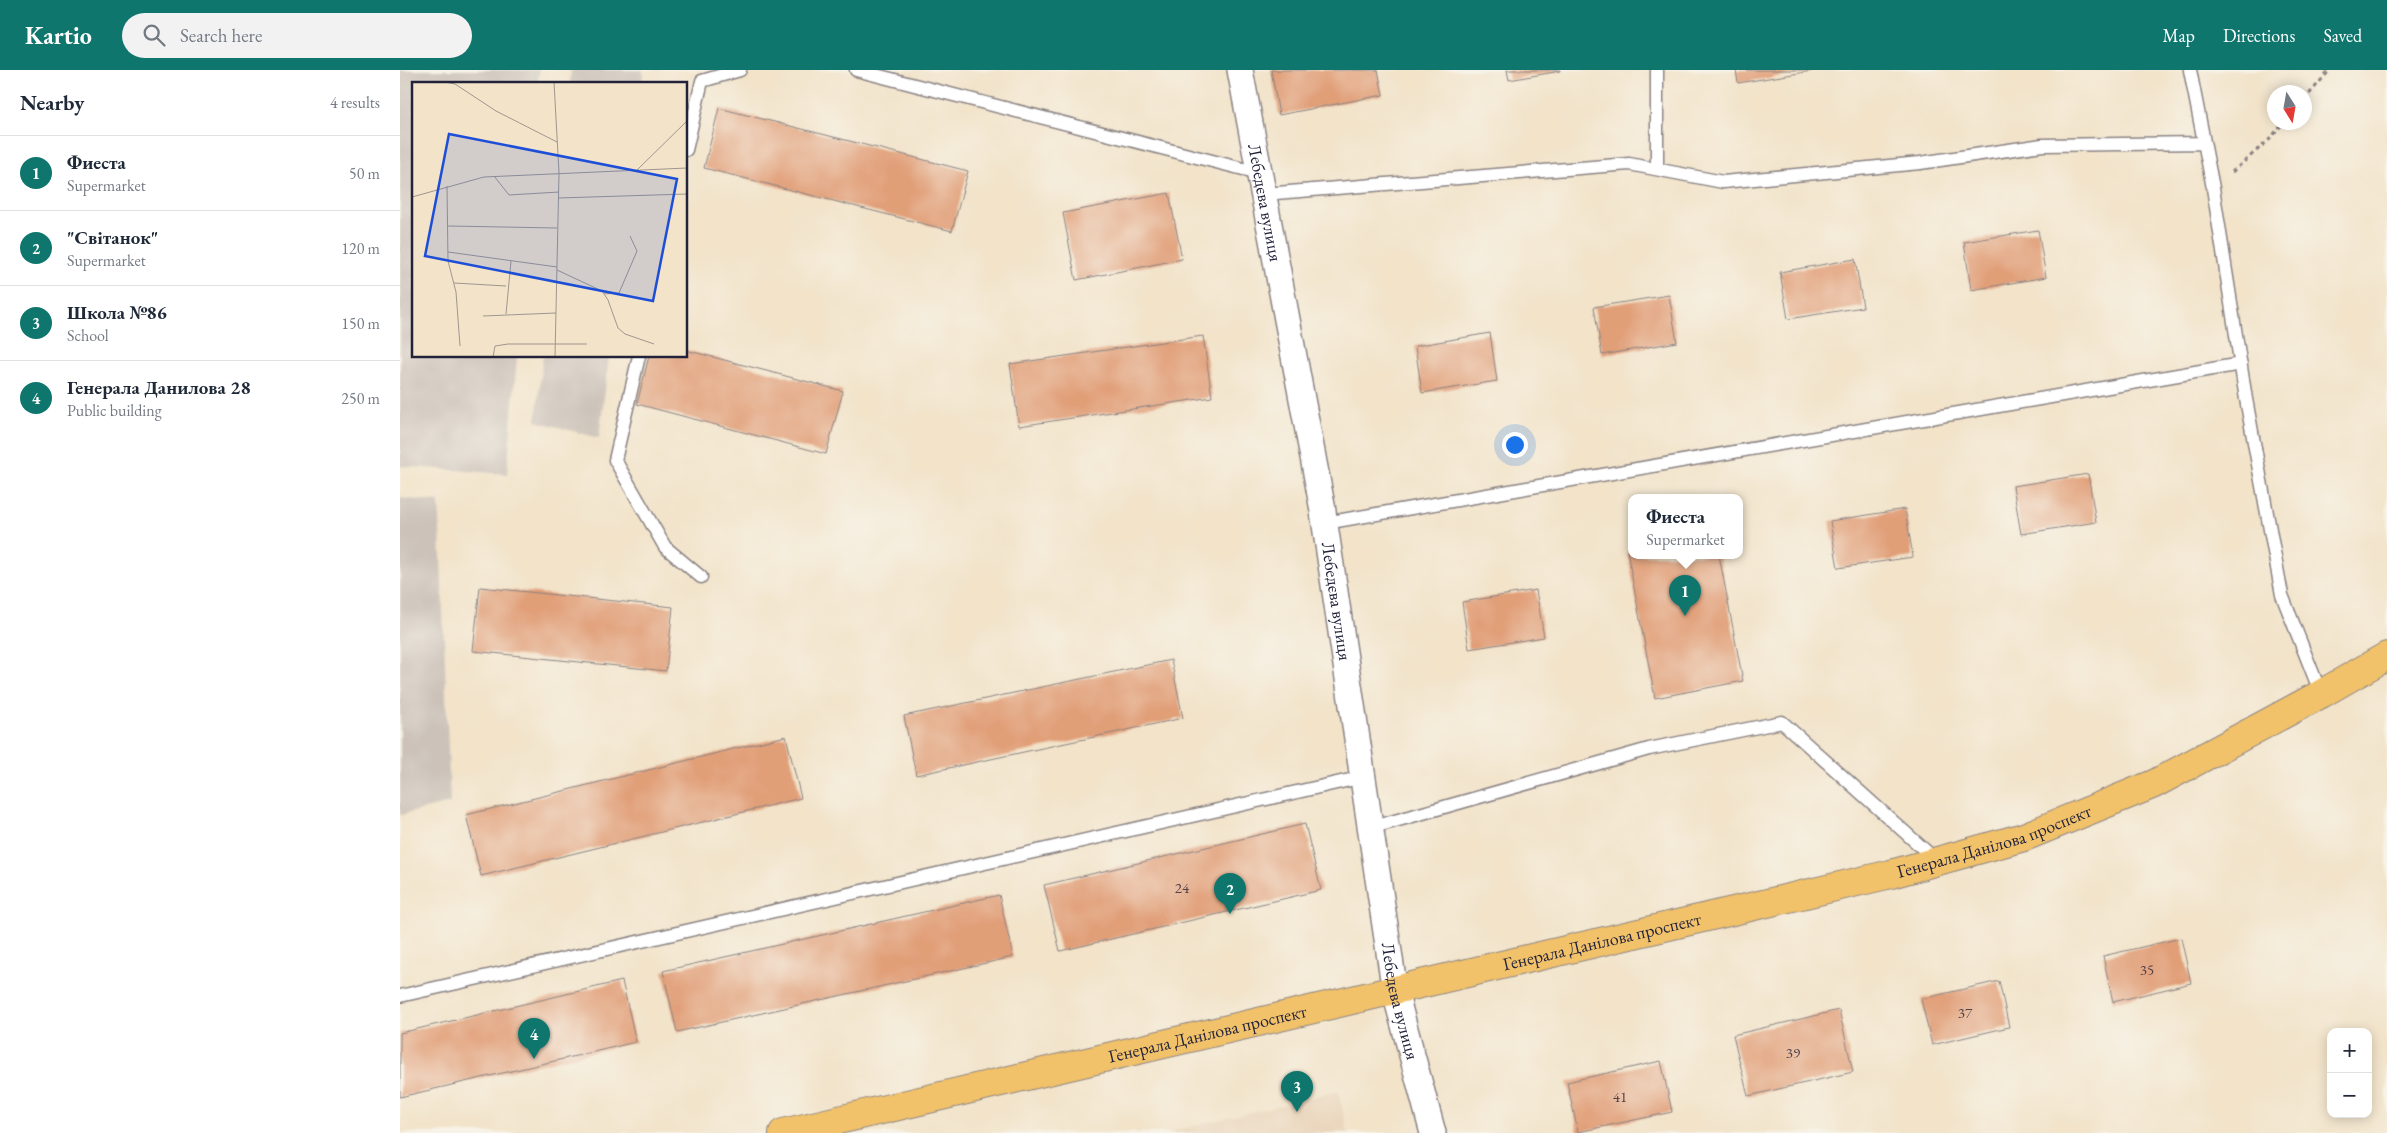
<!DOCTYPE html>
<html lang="en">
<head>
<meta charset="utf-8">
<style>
	body { margin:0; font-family:"EB Garamond",serif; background:#f2f2f3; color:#1f2937 }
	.controls { position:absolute; right:15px; bottom:15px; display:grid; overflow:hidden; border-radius:10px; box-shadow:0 2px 12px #0003 }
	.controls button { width:45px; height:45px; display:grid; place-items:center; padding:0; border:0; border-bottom:1px solid #e0e1e3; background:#fff; color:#1f2937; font:25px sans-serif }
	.compass { position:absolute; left:1867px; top:15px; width:45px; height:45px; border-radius:50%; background:#fff; box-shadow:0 2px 12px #0003; rotate:169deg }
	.you { position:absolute; left:1114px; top:374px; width:18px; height:18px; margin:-12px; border:4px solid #fff; border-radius:50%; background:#1a73e8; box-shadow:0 0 0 8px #1a73e833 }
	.badge { display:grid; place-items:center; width:32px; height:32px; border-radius:50%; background:#0f766e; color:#fff; font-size:16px; font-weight:700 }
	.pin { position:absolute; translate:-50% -41px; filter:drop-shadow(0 1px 2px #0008) }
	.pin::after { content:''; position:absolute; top:26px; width:18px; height:15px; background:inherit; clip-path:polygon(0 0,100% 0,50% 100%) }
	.popup { position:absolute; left:1228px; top:424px; width:115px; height:65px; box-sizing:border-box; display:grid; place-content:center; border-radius:10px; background:#fff; filter:drop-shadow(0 1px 4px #0005); font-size:16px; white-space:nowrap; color:#747a83 }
	.popup b { font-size:19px; color:#1f2937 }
	.popup::after { content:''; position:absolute; left:50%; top:100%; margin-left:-10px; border:10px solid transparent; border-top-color:#fff }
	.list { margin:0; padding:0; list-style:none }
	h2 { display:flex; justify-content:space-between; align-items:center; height:65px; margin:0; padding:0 20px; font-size:21px }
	h2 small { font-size:16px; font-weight:400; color:#747a83 }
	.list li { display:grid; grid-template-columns:32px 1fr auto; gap:15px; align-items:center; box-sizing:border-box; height:75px; padding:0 20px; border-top:1px solid #e0e1e3 }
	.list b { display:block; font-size:19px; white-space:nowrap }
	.list p { margin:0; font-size:16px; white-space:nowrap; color:#747a83 }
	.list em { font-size:16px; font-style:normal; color:#747a83 }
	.icon { flex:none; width:28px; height:28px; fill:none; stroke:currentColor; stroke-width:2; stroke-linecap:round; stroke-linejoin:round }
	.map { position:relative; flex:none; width:1987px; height:1063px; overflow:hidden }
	header { display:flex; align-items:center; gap:30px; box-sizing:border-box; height:70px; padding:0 25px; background:#0f766e; color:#fff }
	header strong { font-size:24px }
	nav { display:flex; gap:28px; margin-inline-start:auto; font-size:18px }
	.search { width:350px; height:45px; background:#f2f2f3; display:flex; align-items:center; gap:12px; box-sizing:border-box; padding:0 18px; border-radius:28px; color:#747a83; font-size:19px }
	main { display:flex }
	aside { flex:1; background:#fff }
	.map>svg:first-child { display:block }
	.built { fill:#e9d3b8 }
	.industrial { fill:#ccc2b9 }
	.building { fill:#e19f78 }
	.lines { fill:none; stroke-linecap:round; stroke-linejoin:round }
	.service-casing { stroke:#8a8282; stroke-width:15 }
	.minor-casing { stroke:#8a8282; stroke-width:28 }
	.primary-casing { stroke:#8a8282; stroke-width:30 }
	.path { stroke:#8a8282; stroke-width:3; stroke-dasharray:4 4; stroke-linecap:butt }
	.service { stroke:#fff; stroke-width:12 }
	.minor { stroke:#fff; stroke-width:25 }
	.primary { stroke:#f2c26a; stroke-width:28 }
	.labels { text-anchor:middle; stroke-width:5; stroke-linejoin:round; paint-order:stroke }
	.number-label { font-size:15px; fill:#52414a }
	.street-label { font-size:18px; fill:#22223b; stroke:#f7f3e8 }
	.inset-road { fill:none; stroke:#9f9690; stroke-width:1 }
	.view { fill:#1d4ed8; fill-opacity:0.15; stroke:#1d4ed8; stroke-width:2.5 }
	.inset-edge { fill:none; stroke:#22223b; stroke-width:2.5 }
</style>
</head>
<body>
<header>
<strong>Kartio</strong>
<div class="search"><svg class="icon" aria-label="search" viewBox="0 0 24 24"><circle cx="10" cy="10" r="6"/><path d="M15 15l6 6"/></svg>Search here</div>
<nav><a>Map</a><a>Directions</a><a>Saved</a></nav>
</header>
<main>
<aside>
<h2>Nearby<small>4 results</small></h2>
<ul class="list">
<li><span class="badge">1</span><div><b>Фиеста</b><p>Supermarket</p></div><em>50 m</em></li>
<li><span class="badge">2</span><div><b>&quot;Світанок&quot;</b><p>Supermarket</p></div><em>120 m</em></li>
<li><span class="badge">3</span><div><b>Школа №86</b><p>School</p></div><em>150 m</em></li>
<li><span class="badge">4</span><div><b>Генерала Данилова 28</b><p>Public building</p></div><em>250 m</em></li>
</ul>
</aside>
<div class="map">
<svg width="1987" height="1063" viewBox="0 0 1987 1063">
	<rect width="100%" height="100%" fill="#f7f3e8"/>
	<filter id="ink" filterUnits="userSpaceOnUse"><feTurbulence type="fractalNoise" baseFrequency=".02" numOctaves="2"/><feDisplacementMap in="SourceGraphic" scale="10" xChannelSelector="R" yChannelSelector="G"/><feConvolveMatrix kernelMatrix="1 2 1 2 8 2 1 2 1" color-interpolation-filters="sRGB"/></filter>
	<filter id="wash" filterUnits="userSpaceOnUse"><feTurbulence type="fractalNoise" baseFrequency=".0096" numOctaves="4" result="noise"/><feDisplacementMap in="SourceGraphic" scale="20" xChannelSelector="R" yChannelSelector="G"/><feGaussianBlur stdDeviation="1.12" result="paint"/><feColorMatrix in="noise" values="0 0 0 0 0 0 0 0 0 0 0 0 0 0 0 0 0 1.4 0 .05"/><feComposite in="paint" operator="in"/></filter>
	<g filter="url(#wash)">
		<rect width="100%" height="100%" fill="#f2e3c9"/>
		<path class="built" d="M938,1021L948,1063H766Z"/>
		<path class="industrial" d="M0,0H139L138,14H14V286H117L107,404L0,396Z
			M171,0H243L242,14H170Z
			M143,286H209L199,368L136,351Z
			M0,428L39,432L50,733L0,745Z"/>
		<g id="blocks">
			<path class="building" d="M871,0H978L983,25L879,45Z
				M1107,0H1160V1L1109,10Z
				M1336,0H1412V1L1338,13Z
				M319,38L568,101L552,161L304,98Z
				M769,123L782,189L676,210L663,143Z
				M1638,160L1646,207L1571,220L1564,172Z
				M1455,189L1463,237L1388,249L1380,202Z
				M1269,225L1277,272L1202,285L1194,237Z
				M1090,263L1097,311L1022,323L1015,276Z
				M803,266L812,327L619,356L610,294Z
				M286,280L443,321L426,384L237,334L249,286H286Z
				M1688,404L1696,452L1621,464L1613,416Z
				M1505,439L1513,487L1438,498L1430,451Z
				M1231,480V485H1319L1343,611L1255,628L1227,481Z
				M80,517L273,537L266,601L73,581Z
				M1136,520L1144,567L1069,579L1062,532Z
				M771,590L783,648L516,705L504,646Z
				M386,666L401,728L81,806L66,745Z
				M905,754L921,820L660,881L644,815Z
				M599,825L613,887L277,962L263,901Z
				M1781,868L1791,913L1713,932L1703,886Z
				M222,911L236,972L0,1027V963Z
				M1599,911L1609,957L1532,975L1521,929Z
				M1439,940L1453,1002L1348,1026L1333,965Z
				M1261,991L1272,1042L1178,1062L1167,1012Z"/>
		</g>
	</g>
	<g filter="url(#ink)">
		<use href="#blocks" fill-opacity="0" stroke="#8a8282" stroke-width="1"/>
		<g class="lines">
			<g class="service-casing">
				<path id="service" d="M456,0L859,103
					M1790,0L1813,118L1846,329L1882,525L1921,624
					M286,80L302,11L340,0
					M1257,99V0
					M863,124L1229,94L1323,112L1520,93L1642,75L1804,73
					M239,286L215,390L265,477L301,507
					M925,453L1841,294
					M970,758L1249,679L1382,652L1537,791
					M0,926L963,707"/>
			</g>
			<g class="minor-casing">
				<g id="minor">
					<path id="s1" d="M840,0L922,435L995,922L1033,1063"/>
				</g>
			</g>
			<g class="primary-casing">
				<g id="primary">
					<path id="s2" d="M383,1063L1491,804L1624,767L1754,714L1921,624L1987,586"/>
				</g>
			</g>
			<path class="path" d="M1904,30L1930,0
				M1832,102L1869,70L1884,52"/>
			<use href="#service" class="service"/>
			<use href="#minor" class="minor"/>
			<use href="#primary" class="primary"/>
		</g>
	</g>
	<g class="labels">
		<g class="number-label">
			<text x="782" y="823">24</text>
			<text x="1747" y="905">35</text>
			<text x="1565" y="948">37</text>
			<text x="1393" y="988">39</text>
			<text x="1220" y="1032">41</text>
		</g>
		<g class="street-label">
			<text dy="6" stroke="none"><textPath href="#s1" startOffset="135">Лебедєва вулиця</textPath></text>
			<text dy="6" stroke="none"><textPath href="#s1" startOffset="540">Лебедєва вулиця</textPath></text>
			<text dy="6" stroke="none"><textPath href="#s2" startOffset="1246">Генерала Данілова проспект</textPath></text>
			<text dy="6" stroke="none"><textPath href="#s2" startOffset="841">Генерала Данілова проспект</textPath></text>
			<text dy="6" stroke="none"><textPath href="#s1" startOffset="945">Лебедєва вулиця</textPath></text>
			<text dy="6" stroke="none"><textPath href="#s2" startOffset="436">Генерала Данілова проспект</textPath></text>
		</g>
	</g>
	<g transform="translate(12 12)">
		<rect width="275" height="275" fill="#f2e3c9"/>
		<path class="inset-road" d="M33,0L43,2L84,29L145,60M142,0L147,91L143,275M225,88L275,39M82,94L97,113L147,110M35,104L36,179L44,210L48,264M0,115L72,95L275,86M146,116L275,112M36,144L145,146M36,170L145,185M145,188L190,209L196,218L206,246L213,252L242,262M42,201L94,204M192,212L207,211L225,169L218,154M94,232L99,179M71,234L144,231M81,275L83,264L96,262H175"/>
		<path class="view" d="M37,52L265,97L241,219L13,174Z"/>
		<rect width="275" height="275" class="inset-edge"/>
	</g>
</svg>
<div class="controls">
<button>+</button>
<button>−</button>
</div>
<svg class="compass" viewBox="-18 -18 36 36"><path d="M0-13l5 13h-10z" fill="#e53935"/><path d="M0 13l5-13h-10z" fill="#747a83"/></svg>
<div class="you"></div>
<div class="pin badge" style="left:1285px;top:546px">1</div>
<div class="popup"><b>Фиеста</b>Supermarket</div>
<div class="pin badge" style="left:830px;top:844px">2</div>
<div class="pin badge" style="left:897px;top:1042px">3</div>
<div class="pin badge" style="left:134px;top:989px">4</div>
</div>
</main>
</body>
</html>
